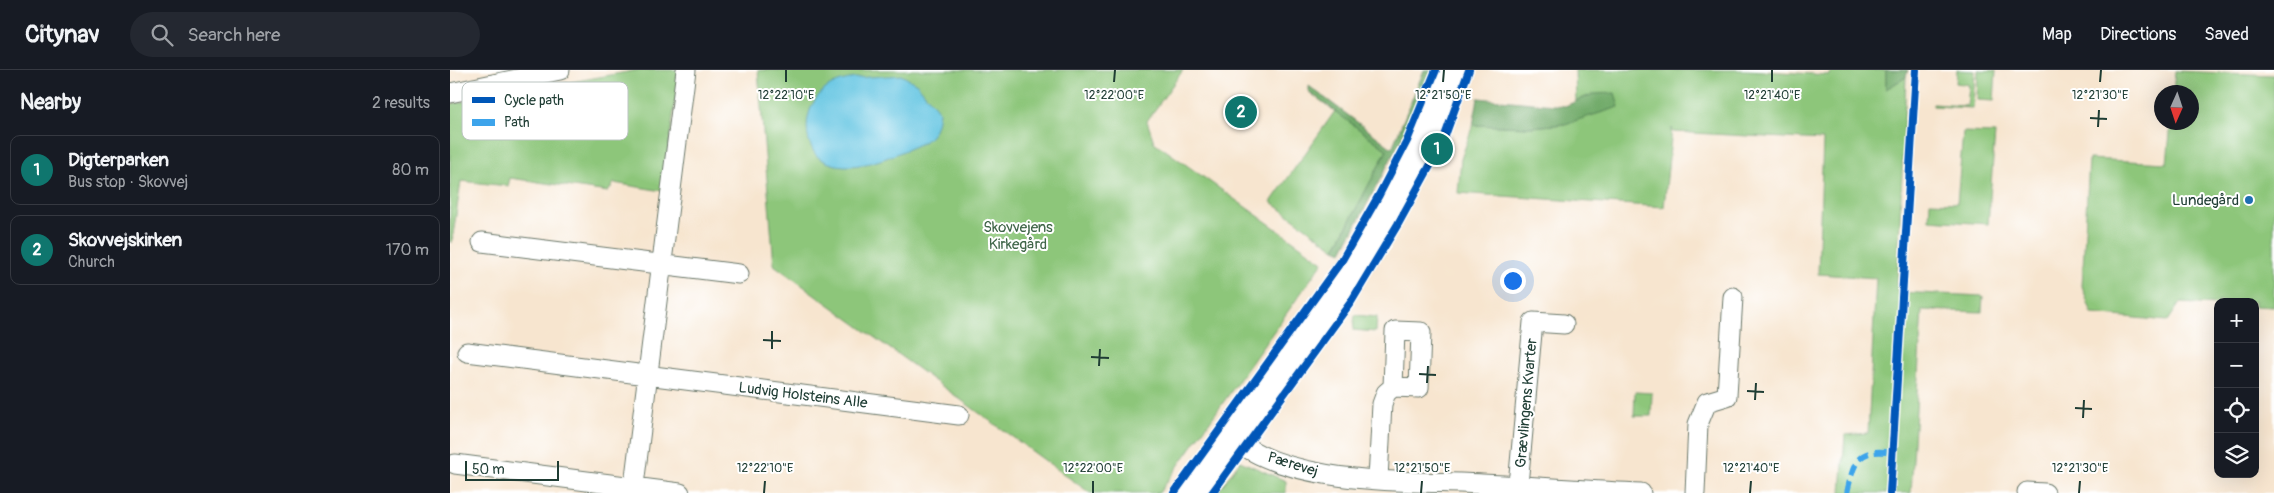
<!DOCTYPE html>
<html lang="en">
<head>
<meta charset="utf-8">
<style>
	body { margin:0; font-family:Pangolin,sans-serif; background:#242831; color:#f1f3f6 }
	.controls { position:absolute; right:15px; bottom:15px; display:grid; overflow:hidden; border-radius:10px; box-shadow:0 5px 20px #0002 }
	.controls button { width:45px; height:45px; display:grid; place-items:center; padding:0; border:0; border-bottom:1px solid #363941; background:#171b24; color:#f1f3f6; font:25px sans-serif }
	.compass { position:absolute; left:1704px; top:15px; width:45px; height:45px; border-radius:50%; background:#171b24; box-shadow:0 5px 20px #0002; rotate:183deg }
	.scale { position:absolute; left:15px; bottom:12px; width:94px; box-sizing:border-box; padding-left:5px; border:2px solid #1f3d34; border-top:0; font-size:14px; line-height:18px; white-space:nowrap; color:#1f3d34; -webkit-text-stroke:4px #fff; paint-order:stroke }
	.you { position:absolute; left:1062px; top:210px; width:18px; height:18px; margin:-12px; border:4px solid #fff; border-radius:50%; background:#1a73e8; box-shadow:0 0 0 8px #1a73e833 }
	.badge { display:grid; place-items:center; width:32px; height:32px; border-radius:50%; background:#0f766e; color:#fff; font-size:16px; font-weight:700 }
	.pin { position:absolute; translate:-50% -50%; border:2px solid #fff; box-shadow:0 1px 5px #0006 }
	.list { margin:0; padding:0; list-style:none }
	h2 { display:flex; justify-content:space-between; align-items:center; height:65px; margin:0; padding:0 20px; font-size:21px }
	h2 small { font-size:16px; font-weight:400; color:#9ea1a6 }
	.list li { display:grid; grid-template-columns:32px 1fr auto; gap:15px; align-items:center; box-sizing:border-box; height:70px; margin:0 10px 10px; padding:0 10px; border:1px solid #363941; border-radius:10px }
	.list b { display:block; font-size:19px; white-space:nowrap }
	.list p { margin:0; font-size:16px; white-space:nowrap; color:#9ea1a6 }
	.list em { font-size:16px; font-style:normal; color:#9ea1a6 }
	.icon { flex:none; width:28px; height:28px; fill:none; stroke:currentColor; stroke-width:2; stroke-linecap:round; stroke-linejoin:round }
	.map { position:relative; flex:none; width:1824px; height:423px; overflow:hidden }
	header { display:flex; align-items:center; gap:30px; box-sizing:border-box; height:70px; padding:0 25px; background:#171b24; border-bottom:1px solid #363941 }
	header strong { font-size:24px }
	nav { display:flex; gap:28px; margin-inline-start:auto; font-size:18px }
	.search { width:350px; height:45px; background:#242831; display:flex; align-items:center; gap:12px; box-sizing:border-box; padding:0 18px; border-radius:28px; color:#9ea1a6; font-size:19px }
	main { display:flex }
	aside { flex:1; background:#171b24 }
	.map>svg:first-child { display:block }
	.green { fill:#8dc67a; stroke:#568257 }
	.forest { fill:#72ab6a; stroke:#48744f }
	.water { fill:#64c5e2; stroke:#42818b }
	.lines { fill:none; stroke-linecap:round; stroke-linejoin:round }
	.minor-casing { stroke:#6b786a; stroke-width:21 }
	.minor { stroke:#fff; stroke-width:19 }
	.quiet { stroke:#3da4eb; stroke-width:6; stroke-dasharray:12 6; stroke-linecap:butt }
	.cycleway-casing { stroke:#fff; stroke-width:11 }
	.cycleway { stroke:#0057b8; stroke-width:8 }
	.ticks { fill:none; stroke:#1f3d34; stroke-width:2 }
	.poi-dot { fill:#1f6fb2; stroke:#fff; stroke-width:2 }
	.labels { text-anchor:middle; stroke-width:4; stroke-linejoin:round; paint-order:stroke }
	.poi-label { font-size:15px; fill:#1f3d34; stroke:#fff; text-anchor:end }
	.park-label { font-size:15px; fill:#406649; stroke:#fff }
	.street-label { font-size:15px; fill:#1f3d34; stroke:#fff }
	.key { fill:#fff; stroke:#bcc5c2; stroke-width:1 }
	.key-label { font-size:14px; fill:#1f3d34 }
	.ticks-label { font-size:12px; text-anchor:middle; fill:#1f3d34; stroke:#fff; stroke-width:4; stroke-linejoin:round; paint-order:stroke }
</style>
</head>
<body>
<header>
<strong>Citynav</strong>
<div class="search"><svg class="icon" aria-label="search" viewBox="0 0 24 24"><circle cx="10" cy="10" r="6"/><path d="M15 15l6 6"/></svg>Search here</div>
<nav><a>Map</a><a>Directions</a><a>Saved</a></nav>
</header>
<main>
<aside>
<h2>Nearby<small>2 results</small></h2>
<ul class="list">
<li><span class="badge">1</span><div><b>Digterparken</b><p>Bus stop · Skovvej</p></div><em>80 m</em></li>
<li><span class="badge">2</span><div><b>Skovvejskirken</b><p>Church</p></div><em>170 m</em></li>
</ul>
</aside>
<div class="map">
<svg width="1824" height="423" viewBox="0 0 1824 423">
	<rect width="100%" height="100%" fill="#fff"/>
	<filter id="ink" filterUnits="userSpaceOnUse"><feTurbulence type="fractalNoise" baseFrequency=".02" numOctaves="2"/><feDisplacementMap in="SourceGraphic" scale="10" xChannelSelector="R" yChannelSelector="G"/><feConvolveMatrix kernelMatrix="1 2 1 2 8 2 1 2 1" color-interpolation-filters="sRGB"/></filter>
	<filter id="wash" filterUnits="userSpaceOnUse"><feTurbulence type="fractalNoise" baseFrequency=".0096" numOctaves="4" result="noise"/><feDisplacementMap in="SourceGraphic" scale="20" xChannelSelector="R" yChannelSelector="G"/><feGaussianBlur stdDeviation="1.12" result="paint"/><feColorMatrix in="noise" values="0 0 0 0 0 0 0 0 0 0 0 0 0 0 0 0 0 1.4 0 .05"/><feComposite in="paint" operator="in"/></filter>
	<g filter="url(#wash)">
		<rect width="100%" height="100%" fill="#f7e5cf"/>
		<path class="green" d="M188,0H230L212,121L164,113L158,122L60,108L58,116L11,111L2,172H0V34Z
			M308,0H733L697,51L704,72L873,192L709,423H640L324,195Z
			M1125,0H1296L1379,5L1381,0H1436V19L1456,7L1447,222L1533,226L1532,242L1472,240L1461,423H1391L1395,365L1418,363L1426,208L1368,204L1373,70L1223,62L1222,58L1214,137L1008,123L1011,89L1023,55L1080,57L1115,54L1143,24L1126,31Z
			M1507,0L1525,1L1523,38L1483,36V34L1517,36L1519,15L1506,13Z
			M1528,0L1546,1L1544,31L1527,30Z
			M1725,1L1824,5V237L1805,236V232H1768V235L1730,233L1718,251L1642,244L1632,216L1639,89L1717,93L1721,53L1742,52V22H1723Z
			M885,41L937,80L885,179L821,132Z
			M1513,62L1545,63L1538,154L1479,150L1480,132L1507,133Z
			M905,245L927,247L926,262L903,260Z
			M1185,322L1202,323L1201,346H1184Z
			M790,391L836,411V423H767Z"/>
		<path class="forest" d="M974,0H982L954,64L892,182L885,179L937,80L859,22V16L942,78Z
			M1436,0H1458L1456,7L1436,19Z
			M1165,23L1169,37L1115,54L1080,57L1023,55L1028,28L1115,36L1143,24Z"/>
		<path class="water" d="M451,5L467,14L489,41C487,67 478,71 456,80C431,91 393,106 368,87C364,84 361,76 359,71C352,45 365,19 391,11C407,6 434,7 451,5Z"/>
	</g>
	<g filter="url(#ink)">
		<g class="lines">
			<g class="minor-casing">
				<path id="minor" d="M0,23L110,0
					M32,172L289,204
					M17,282L509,345
					M779,365C838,417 958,410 1032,414C1085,416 1138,421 1191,423
					M5,394L230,423
					M928,409L932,334L936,323L943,317L945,261L971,262L969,318L943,317
					M1068,415L1083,252L1114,254
					M1577,422L1595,423
					M183,423L236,0
					M735,423C814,313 900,206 960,85C974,57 984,28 995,0
					M749,423C830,317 912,210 973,91C988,61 999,31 1011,0
					M1245,423L1248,354L1257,332L1277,326L1283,227"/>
			</g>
			<use href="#minor" class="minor"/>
			<path class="quiet" d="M1397,423C1404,392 1407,377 1443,383"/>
			<g class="cycleway-casing">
				<path id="cycleway" d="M724,423L892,190L929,125L957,71L986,0
					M762,423L901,232L948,154L992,74L1019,0
					M1440,423L1466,0"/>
			</g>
			<use href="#cycleway" class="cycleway"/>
		</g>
	</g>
	<path class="ticks" d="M336,12V0M664,12L665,0M993,12L994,0M1322,12V0M1650,12L1651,0M1640,48L1657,49M1648,57L1649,40M313,270L331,271M322,279V261M641,287L659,288M649,296L650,279M969,304L986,305M977,313L978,296M1297,321L1314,322M1305,330L1306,313M1625,338L1642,339M1633,348L1634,330M314,423L315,411M643,423V411M971,423L972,411M1300,423L1301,411M1629,423L1630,411"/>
	<circle class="poi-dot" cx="1799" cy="130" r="5"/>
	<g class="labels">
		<g class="poi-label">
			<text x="1789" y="135">Lundegård</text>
		</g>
		<g class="park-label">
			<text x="568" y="162">Skovvejens<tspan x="568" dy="17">Kirkegård</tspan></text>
		</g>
		<g class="street-label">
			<text transform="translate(353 325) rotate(7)" y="5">Ludvig Holsteins Alle</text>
			<text transform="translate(1076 333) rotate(-85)" y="5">Grævlingens Kvarter</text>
			<text transform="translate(843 394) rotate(17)" y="5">Pærevej</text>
		</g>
	</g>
	<rect x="12" y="12" width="166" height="58" rx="8" class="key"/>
	<rect x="22" y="27" width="23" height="6" fill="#0057b8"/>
	<rect x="22" y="49" width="23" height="7" fill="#3da4eb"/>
	<g class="key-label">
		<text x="54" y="35">Cycle path</text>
		<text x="54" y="57">Path</text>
	</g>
	<g class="ticks-label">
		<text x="336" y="29">12°22'10"E</text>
		<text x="664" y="29">12°22'00"E</text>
		<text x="993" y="29">12°21'50"E</text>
		<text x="1322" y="29">12°21'40"E</text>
		<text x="1650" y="29">12°21'30"E</text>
		<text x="315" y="402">12°22'10"E</text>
		<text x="643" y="402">12°22'00"E</text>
		<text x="972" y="402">12°21'50"E</text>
		<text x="1301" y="402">12°21'40"E</text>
		<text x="1630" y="402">12°21'30"E</text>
	</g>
</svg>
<div class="controls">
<button>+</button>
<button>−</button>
<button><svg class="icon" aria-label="locate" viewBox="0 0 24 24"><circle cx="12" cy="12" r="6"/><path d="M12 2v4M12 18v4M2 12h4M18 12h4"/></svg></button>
<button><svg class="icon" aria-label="layers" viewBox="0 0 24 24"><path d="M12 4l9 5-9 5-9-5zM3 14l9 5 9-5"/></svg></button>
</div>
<svg class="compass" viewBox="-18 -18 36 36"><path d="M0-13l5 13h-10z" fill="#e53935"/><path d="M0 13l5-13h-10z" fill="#9ea1a6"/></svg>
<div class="scale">50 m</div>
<div class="you"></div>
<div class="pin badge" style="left:987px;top:79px">1</div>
<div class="pin badge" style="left:791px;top:42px">2</div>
</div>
</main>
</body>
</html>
